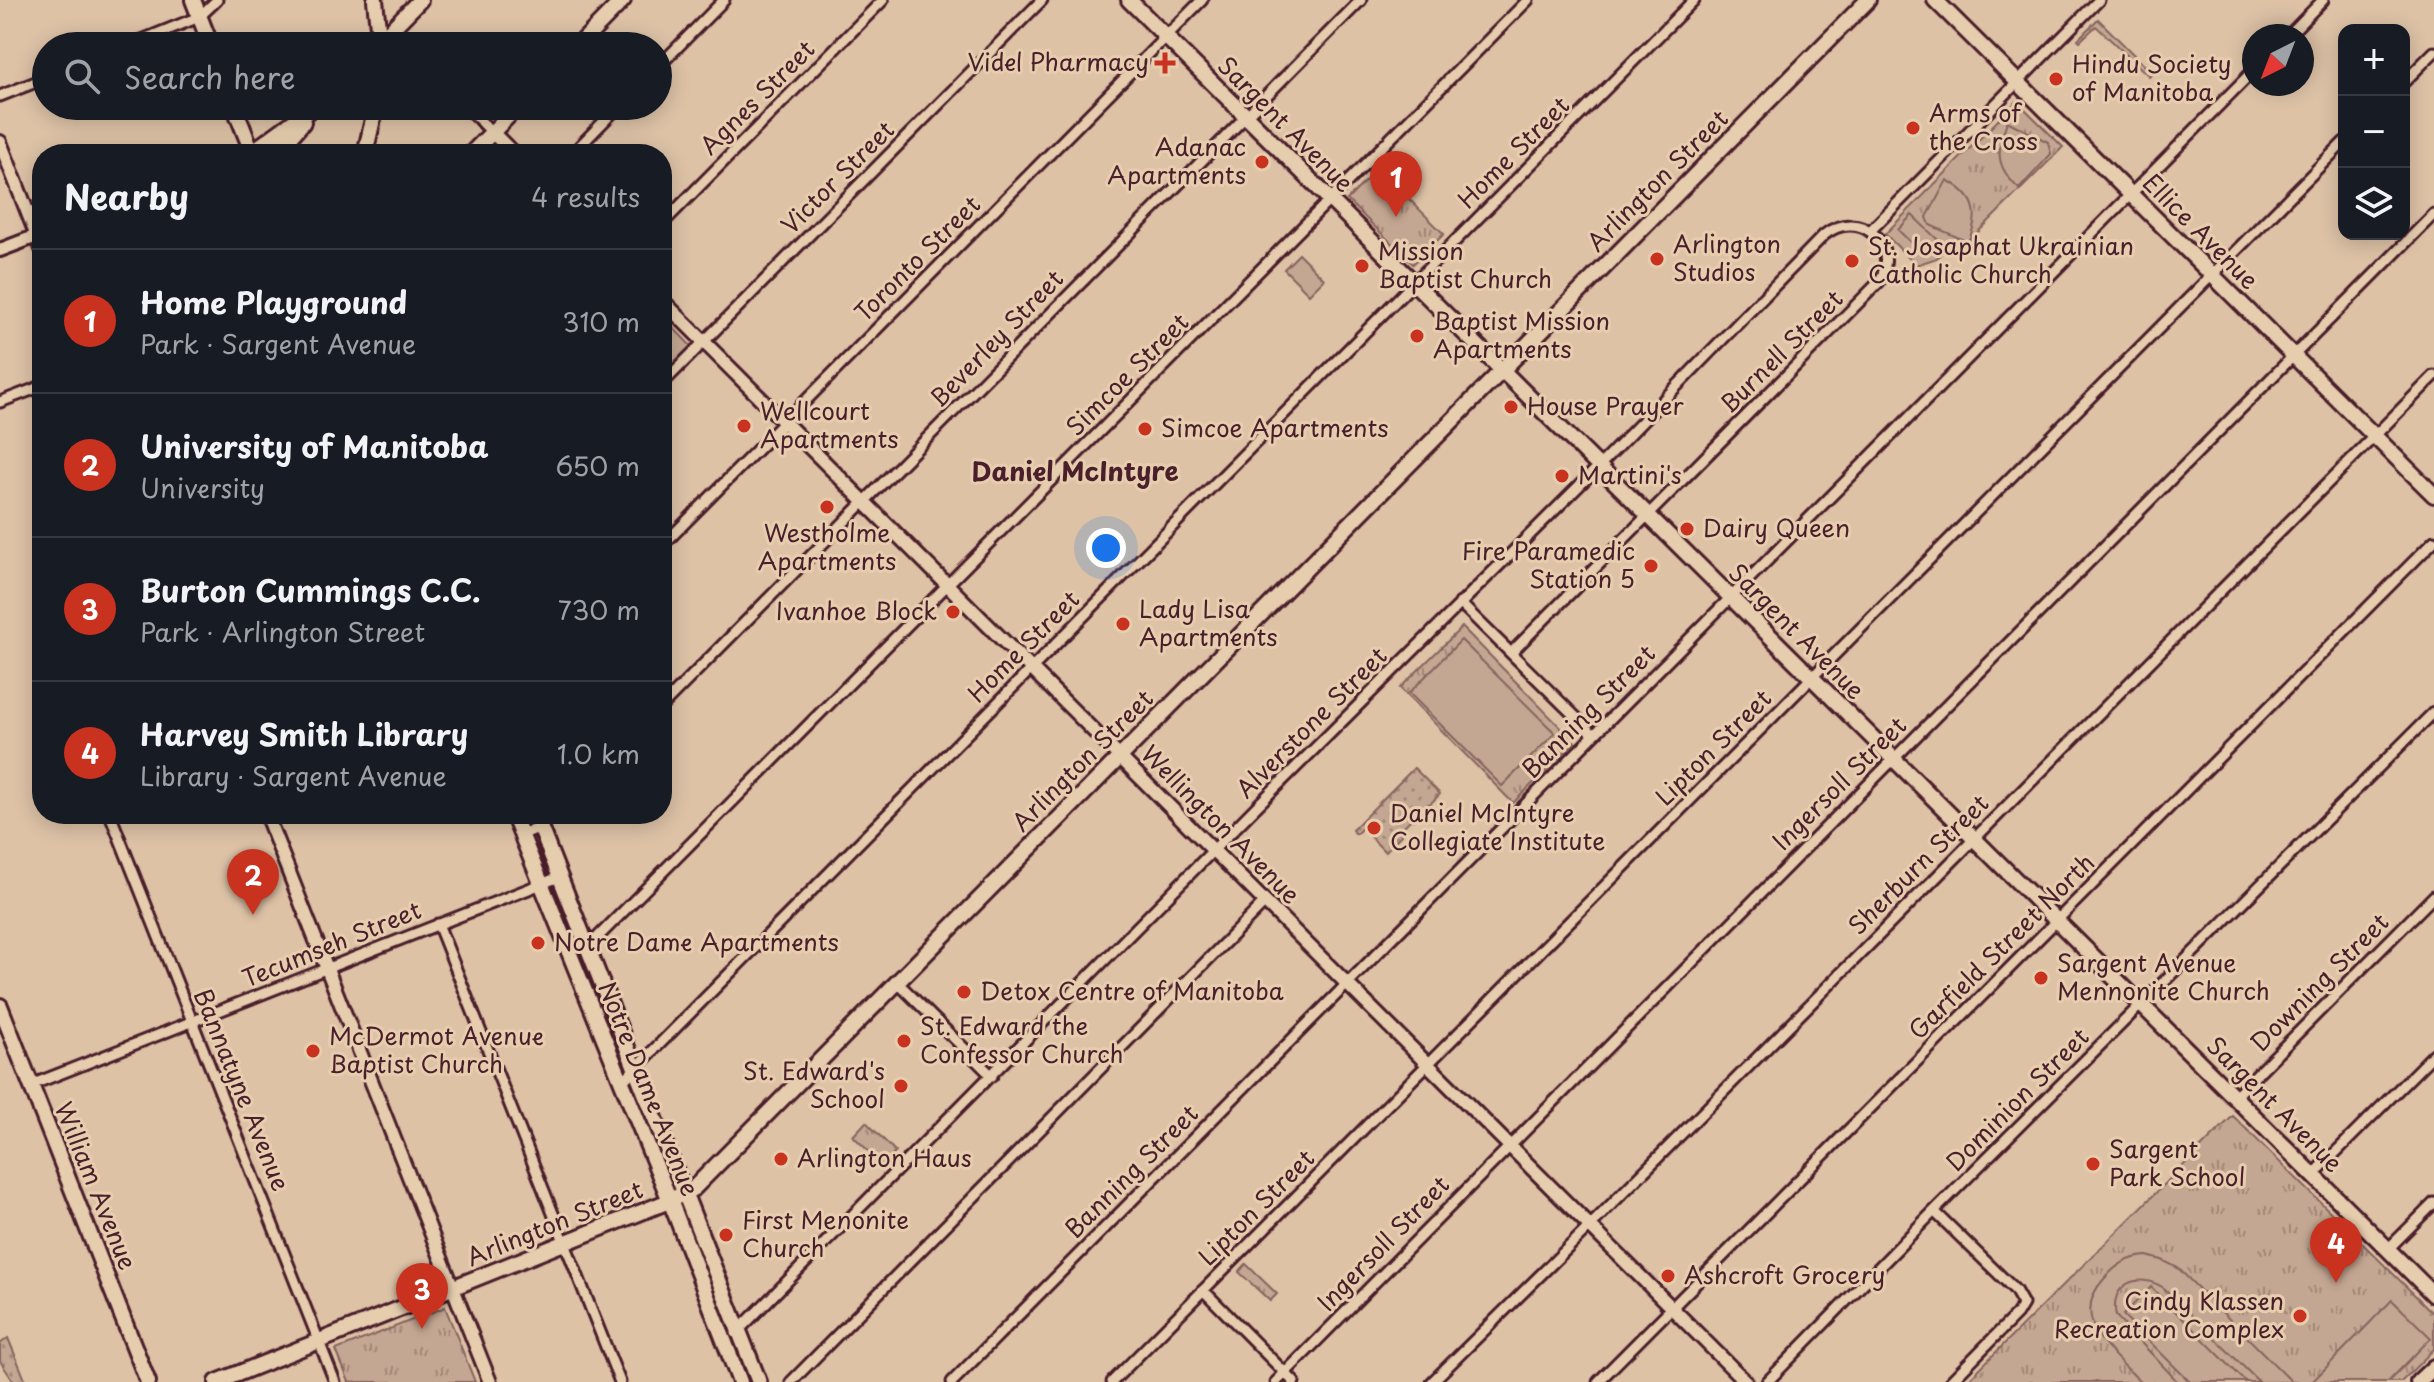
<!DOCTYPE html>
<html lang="en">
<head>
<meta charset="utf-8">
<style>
	body { margin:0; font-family:"Playpen Sans",sans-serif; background:#20242c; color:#f1f3f6 }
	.controls { position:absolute; right:24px; top:24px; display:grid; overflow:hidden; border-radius:16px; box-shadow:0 4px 20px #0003 }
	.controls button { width:72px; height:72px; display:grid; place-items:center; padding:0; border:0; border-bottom:2px solid #363941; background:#171b24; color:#f1f3f6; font:40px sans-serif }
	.compass { position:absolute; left:2242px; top:24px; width:72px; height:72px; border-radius:50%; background:#171b24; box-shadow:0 4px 20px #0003; rotate:222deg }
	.you { position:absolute; left:1106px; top:548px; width:28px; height:28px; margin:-20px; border:6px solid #fff; border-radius:50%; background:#1a73e8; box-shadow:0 0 0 12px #1a73e833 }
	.badge { display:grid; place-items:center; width:52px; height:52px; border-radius:50%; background:#c8321e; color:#fff; font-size:26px; font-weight:700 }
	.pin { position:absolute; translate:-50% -66px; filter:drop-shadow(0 2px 4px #0008) }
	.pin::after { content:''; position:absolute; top:42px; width:28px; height:24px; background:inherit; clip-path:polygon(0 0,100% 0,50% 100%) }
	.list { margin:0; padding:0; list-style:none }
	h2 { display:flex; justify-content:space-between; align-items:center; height:104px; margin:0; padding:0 32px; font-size:34px }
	h2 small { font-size:26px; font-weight:400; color:#9ea1a6 }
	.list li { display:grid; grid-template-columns:52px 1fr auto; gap:24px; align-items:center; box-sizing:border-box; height:144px; padding:0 32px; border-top:2px solid #363941 }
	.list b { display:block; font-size:30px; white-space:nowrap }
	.list p { margin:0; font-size:26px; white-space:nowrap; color:#9ea1a6 }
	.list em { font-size:26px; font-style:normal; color:#9ea1a6 }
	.icon { flex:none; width:44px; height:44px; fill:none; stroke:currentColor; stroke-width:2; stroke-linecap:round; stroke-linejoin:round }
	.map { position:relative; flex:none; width:2434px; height:1382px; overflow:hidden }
	.search { position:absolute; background:#171b24; box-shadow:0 4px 20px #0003; left:32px; top:32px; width:640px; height:88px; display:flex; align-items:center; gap:20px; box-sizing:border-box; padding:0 28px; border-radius:44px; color:#9ea1a6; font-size:30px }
	.panel { position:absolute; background:#171b24; box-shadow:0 4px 20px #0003; left:32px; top:144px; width:640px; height:680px; border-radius:32px }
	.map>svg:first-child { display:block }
	.grass { fill:url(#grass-dots); stroke:#87635e; stroke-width:2 }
	.park { fill:url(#park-tufts); stroke:#87635e; stroke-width:2 }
	.pitch { fill:#c4a792; stroke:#87635e; stroke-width:2 }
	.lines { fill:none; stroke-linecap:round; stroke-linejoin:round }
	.minor-casing { stroke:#4a1f2b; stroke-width:15 }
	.tertiary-casing { stroke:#4a1f2b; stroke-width:18 }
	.secondary-casing { stroke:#4a1f2b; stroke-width:20 }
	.primary-casing { stroke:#4a1f2b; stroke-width:20 }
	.minor { stroke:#e6cdae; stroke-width:9 }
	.tertiary { stroke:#e6cdae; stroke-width:12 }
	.secondary { stroke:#e6cdae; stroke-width:14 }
	.primary { stroke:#e6cdae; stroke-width:14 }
	.poi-dot { fill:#c8321e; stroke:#e6cdae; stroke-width:3 }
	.labels { text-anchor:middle; stroke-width:6; stroke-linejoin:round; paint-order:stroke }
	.poi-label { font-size:24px; fill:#4a1f2b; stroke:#e6cdae; text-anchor:start }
	.street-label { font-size:24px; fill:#4a1f2b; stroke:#e6cdae }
	.neighbourhood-label { font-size:26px; font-weight:bold; fill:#4a1f2b; stroke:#e6cdae }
</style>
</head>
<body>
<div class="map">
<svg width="2434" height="1382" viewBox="0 0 2434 1382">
	<defs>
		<pattern id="grass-dots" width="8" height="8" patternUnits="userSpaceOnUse" patternTransform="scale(2)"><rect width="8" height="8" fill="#c4a792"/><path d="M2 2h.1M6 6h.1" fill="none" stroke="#a18777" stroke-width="1.8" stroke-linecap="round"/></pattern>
		<pattern id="park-tufts" width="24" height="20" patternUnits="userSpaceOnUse" patternTransform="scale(2)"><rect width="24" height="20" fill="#c4a792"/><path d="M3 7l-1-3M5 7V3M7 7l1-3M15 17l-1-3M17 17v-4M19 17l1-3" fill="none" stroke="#a18777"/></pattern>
	</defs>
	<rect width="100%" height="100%" fill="#ddc2a6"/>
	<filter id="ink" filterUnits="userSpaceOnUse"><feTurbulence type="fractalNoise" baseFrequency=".0125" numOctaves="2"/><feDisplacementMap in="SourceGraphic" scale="16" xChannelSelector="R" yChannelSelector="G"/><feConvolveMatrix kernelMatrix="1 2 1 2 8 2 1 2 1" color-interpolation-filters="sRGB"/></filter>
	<g filter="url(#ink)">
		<path class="grass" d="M2098,19L2152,73L2149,76L2096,26L2080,41L2078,39Z
			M1414,768L1440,794L1414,820H1410L1400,830L1401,835L1385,852L1362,828L1356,834L1352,830Z
			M8,1338L26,1382H14L0,1361V1344Z"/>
		<path class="park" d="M2017,101L2063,147L1963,247L1951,243L1937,258L1916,265L1885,234Z
			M1378,168L1444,234L1413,264L1347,200Z
			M664,318L691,346L662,376V320Z
			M1462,627L1575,742L1513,803L1400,688Z
			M2233,1116L2434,1314V1349L2401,1382H1966Z
			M866,1122L896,1152L883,1165L853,1136Z
			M1246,1264L1277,1294L1270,1301L1239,1272Z
			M445,1307L475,1382H349L336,1350Z"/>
		<path class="pitch" d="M2007,121L2048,142L2051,154L2019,189C1994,165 1997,152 2007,121Z
			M1947,180C1976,196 1981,213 1968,242L1930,225L1927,217Z
			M1912,215L1938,240L1924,255L1898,230Z
			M1299,254L1324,279L1309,294L1284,269Z
			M1461,640L1555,733L1502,786L1409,693Z
			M2147,1256L2162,1260L2178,1268L2292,1382H2259L2164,1288C2138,1271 2109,1284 2116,1316L2178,1382H2141C2113,1354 2067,1319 2104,1279C2116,1265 2128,1257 2147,1256Z
			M2151,1287L2246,1382H2190L2123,1315Z
			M2392,1300L2431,1338L2388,1382H2315L2313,1381Z"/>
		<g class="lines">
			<g class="minor-casing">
				<path id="minor" d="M2288,36L2323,0
					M127,46L199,17L217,0
					M658,67L724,0
					M2404,82L2434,52
					M0,96L46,78
					M465,106L492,132
					M572,154L619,106
					M662,224L883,0
					M1870,231L2099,0
					M662,384L1042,0
					M0,402L42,386
					M662,546L1202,0
					M1460,603L1594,735
					M662,706L1361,0
					M110,814L335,1382
					M521,835L540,827L554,814
					M438,924L620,1382
					M586,949L1528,0
					M896,981L992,1076
					M621,1083L1694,0
					M31,1085L559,877
					M2234,1097L2434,896
					M2313,1175L2434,1054
					M1934,1211L2015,1290L2023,1304L2017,1314L1950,1382
					M2388,1249L2434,1203
					M1203,1290L1294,1382
					M736,1333L1257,806L1598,467L1824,235C1859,206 1902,245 1879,282L1511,653
					M791,1382L1265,902
					M952,1382L2254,70
					M1112,1382L2344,142
					M1276,1382L2434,214
					M1432,1382L1582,1234L2434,376
					M1598,1382L2434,541
					M1767,1382L1934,1211L2434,712"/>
			</g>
			<g class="tertiary-casing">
				<path id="tertiary" d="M492,132L514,154
					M0,142L42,249
					M0,250L42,234
					M662,300L1746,1382
					M266,814L490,1382"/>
			</g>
			<g class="secondary-casing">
				<path id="secondary" d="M1129,0L2434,1295
					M1935,0L2434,495
					M375,46L420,0
					M578,46L623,0
					M252,152L315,106
					M276,154L303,122
					M471,154L518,106
					M0,1006L148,1382
					M217,1382L669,1201L694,1188L1868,0
					M2418,1382L2434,1367"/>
			</g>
			<g class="primary-casing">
				<path id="primary" d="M193,0L211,46
					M375,0L380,46
					M234,106L253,154
					M365,154L376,106
					M513,814L675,1213L740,1382
					M535,814L759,1382"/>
			</g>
			<use href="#minor" class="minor"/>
			<use href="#tertiary" class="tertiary"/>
			<use href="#secondary" class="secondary"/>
			<use href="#primary" class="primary"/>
		</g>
	</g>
	<g class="poi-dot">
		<path d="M1161 51h8v8h8v8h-8v8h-8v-8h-8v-8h8z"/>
		<circle cx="2056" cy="79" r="8"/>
		<circle cx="1913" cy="128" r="8"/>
		<circle cx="1262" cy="162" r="8"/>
		<circle cx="1657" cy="259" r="8"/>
		<circle cx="1852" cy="261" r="8"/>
		<circle cx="1362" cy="266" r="8"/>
		<circle cx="1417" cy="336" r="8"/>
		<circle cx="1511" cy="407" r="8"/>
		<circle cx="744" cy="426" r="8"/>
		<circle cx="1145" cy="429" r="8"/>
		<circle cx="1562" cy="476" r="8"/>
		<circle cx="827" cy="507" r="8"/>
		<circle cx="1687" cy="529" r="8"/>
		<circle cx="1651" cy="566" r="8"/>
		<circle cx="953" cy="612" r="8"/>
		<circle cx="1123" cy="624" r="8"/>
		<circle cx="1374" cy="828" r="8"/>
		<circle cx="538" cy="943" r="8"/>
		<circle cx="2041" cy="978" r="8"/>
		<circle cx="964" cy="992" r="8"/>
		<circle cx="904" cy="1041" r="8"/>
		<circle cx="313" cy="1051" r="8"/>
		<circle cx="901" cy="1086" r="8"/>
		<circle cx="781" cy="1159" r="8"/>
		<circle cx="2093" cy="1164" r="8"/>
		<circle cx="726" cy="1235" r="8"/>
		<circle cx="1668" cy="1276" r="8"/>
		<circle cx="2300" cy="1316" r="8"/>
	</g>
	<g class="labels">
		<g class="poi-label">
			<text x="1149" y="71" text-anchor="end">Videl Pharmacy</text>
			<text x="2072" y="73">Hindu Society<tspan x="2072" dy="28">of Manitoba</tspan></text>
			<text x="1929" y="122">Arms of<tspan x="1929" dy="28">the Cross</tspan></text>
			<text x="1246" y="156" text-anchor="end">Adanac<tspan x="1246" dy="28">Apartments</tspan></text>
			<text x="1673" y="253">Arlington<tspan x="1673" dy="28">Studios</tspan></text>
			<text x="1868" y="255">St. Josaphat Ukrainian<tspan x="1868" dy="28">Catholic Church</tspan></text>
			<text x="1378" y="260">Mission<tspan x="1378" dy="28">Baptist Church</tspan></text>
			<text x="1433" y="330">Baptist Mission<tspan x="1433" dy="28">Apartments</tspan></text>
			<text x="1527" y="415">House Prayer</text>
			<text x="760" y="420">Wellcourt<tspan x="760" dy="28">Apartments</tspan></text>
			<text x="1161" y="437">Simcoe Apartments</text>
			<text x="1578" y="484">Martini's</text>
			<text x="1703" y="537">Dairy Queen</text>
			<text x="827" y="542" text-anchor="middle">Westholme<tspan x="827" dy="28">Apartments</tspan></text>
			<text x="1635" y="560" text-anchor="end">Fire Paramedic<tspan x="1635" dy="28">Station 5</tspan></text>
			<text x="1139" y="618">Lady Lisa<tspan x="1139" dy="28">Apartments</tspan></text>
			<text x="937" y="620" text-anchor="end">Ivanhoe Block</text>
			<text x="1390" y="822">Daniel McIntyre<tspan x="1390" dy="28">Collegiate Institute</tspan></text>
			<text x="554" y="951">Notre Dame Apartments</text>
			<text x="2057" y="972">Sargent Avenue<tspan x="2057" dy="28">Mennonite Church</tspan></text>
			<text x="980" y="1000">Detox Centre of Manitoba</text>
			<text x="920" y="1035">St. Edward the<tspan x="920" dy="28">Confessor Church</tspan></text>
			<text x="329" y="1045">McDermot Avenue<tspan x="329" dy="28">Baptist Church</tspan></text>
			<text x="885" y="1080" text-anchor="end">St. Edward's<tspan x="885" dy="28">School</tspan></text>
			<text x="2109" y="1158">Sargent<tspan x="2109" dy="28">Park School</tspan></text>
			<text x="797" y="1167">Arlington Haus</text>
			<text x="742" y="1229">First Menonite<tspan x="742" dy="28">Church</tspan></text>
			<text x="1684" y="1284">Ashcroft Grocery</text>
			<text x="2284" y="1310" text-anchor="end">Cindy Klassen<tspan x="2284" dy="28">Recreation Complex</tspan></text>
		</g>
		<g class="street-label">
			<text transform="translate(758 98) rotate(-45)" y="8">Agnes Street</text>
			<text transform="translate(1285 125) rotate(45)" y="8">Sargent Avenue</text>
			<text transform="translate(1514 153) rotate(-45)" y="8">Home Street</text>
			<text transform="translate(838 178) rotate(-45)" y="8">Victor Street</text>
			<text transform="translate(1658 181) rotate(-45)" y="8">Arlington Street</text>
			<text transform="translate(2200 232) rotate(45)" y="8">Ellice Avenue</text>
			<text transform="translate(918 259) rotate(-45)" y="8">Toronto Street</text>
			<text transform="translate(997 339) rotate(-46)" y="8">Beverley Street</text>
			<text transform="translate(1782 352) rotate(-45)" y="8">Burnell Street</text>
			<text transform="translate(1128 375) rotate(-45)" y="8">Simcoe Street</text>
			<text transform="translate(1796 632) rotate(45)" y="8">Sargent Avenue</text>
			<text transform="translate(1024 647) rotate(-45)" y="8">Home Street</text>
			<text transform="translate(1589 712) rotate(-45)" y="8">Banning Street</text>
			<text transform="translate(1312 723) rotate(-45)" y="8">Alverstone Street</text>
			<text transform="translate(1714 748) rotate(-45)" y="8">Lipton Street</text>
			<text transform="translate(1083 761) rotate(-45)" y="8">Arlington Street</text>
			<text transform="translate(1840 784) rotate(-45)" y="8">Ingersoll Street</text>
			<text transform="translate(1220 825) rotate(45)" y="8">Wellington Avenue</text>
			<text transform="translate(1919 865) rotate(-45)" y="8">Sherburn Street</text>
			<text transform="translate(332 945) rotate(-22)" y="8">Tecumseh Street</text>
			<text transform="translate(2002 947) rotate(-45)" y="8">Garfield Street North</text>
			<text transform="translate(2320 983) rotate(-45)" y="8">Downing Street</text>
			<text transform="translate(648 1089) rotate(68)" y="8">Notre Dame Avenue</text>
			<text transform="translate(241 1090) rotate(68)" y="8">Bannatyne Avenue</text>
			<text transform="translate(2018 1100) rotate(-45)" y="8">Dominion Street</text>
			<text transform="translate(2274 1105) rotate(45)" y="8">Sargent Avenue</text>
			<text transform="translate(1132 1172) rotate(-45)" y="8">Banning Street</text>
			<text transform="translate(95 1186) rotate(68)" y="8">William Avenue</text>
			<text transform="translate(1257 1208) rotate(-45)" y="8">Lipton Street</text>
			<text transform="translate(555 1224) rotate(-22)" y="8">Arlington Street</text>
			<text transform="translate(1384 1244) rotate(-46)" y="8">Ingersoll Street</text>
		</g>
		<g class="neighbourhood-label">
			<text x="1075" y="481">Daniel McIntyre</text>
		</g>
	</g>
</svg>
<div class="controls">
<button>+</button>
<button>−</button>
<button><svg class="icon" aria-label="layers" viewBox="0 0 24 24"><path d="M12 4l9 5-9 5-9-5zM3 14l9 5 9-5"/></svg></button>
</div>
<svg class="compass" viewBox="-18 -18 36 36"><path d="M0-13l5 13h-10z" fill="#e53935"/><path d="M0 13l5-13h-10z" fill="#9ea1a6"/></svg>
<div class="you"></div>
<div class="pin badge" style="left:1396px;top:217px">1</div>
<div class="pin badge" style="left:253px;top:915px">2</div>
<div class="pin badge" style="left:422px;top:1329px">3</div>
<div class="pin badge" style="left:2336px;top:1283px">4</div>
<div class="search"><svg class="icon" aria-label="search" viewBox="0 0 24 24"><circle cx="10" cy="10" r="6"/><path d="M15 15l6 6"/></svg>Search here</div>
<section class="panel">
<h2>Nearby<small>4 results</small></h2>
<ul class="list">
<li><span class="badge">1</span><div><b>Home Playground</b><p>Park · Sargent Avenue</p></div><em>310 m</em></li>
<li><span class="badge">2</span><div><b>University of Manitoba</b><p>University</p></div><em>650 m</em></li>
<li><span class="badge">3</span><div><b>Burton Cummings C.C.</b><p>Park · Arlington Street</p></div><em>730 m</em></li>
<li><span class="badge">4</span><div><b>Harvey Smith Library</b><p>Library · Sargent Avenue</p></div><em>1.0 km</em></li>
</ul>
</section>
</div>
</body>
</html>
